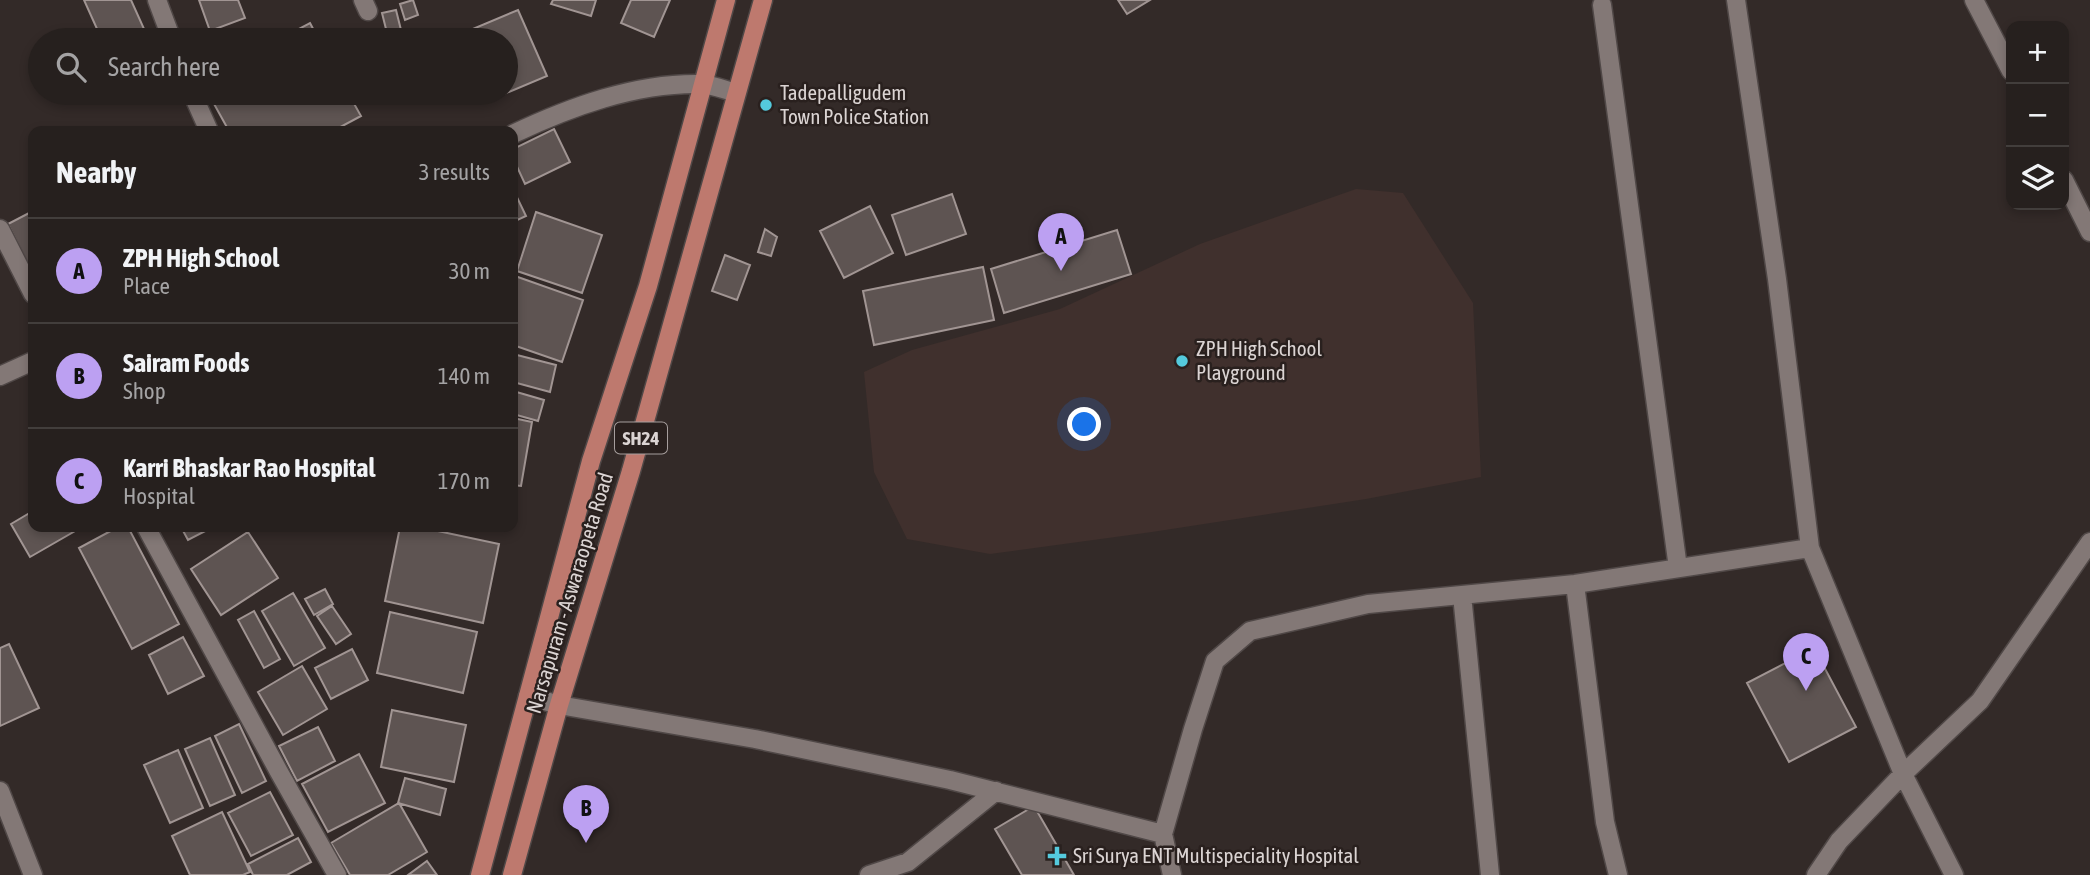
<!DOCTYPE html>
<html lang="en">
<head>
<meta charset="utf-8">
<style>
	body { margin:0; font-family:"Asap Condensed",sans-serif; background:#322d2b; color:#f1f3f6 }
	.controls { position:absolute; right:21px; top:21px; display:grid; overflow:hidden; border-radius:14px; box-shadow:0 4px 10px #0003 }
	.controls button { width:63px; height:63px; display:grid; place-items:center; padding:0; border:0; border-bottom:2px solid #423e3c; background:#26201e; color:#f1f3f6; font:35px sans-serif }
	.you { position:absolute; left:1085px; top:425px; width:24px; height:24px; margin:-18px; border:5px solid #fff; border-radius:50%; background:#1a73e8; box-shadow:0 0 0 10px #1a73e833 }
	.badge { display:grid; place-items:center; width:46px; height:46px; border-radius:50%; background:#bca0f2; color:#111; font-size:23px; font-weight:700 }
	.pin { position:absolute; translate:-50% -58px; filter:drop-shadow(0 2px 4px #0008) }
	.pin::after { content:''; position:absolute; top:37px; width:24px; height:21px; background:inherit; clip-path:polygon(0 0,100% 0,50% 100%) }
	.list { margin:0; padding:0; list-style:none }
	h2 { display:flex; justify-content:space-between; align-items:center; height:91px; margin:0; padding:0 28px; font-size:30px }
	h2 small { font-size:23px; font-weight:400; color:#a4a3a4 }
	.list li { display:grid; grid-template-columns:46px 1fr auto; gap:21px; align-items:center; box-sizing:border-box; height:105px; padding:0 28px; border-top:2px solid #423e3c }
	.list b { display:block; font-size:26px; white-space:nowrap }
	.list p { margin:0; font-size:23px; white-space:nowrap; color:#a4a3a4 }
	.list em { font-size:23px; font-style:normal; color:#a4a3a4 }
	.icon { flex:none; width:38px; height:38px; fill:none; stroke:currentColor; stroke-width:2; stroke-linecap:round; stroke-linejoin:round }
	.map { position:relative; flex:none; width:2090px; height:875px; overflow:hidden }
	.search { position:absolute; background:#26201e; box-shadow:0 4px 10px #0003; left:28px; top:28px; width:490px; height:77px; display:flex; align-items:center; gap:18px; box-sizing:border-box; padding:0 24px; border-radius:38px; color:#a4a3a4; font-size:26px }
	.panel { position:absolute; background:#26201e; box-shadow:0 4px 10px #0003; left:28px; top:126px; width:490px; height:406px; border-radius:14px }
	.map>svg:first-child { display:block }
	.built { fill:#40302d }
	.building { fill:#5e5452; stroke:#a19593; stroke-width:2 }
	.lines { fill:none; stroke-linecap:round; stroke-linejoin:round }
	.minor-casing { stroke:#504847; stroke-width:21 }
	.major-casing { stroke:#504847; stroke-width:21 }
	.minor { stroke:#837876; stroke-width:18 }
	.major { stroke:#be796e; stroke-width:18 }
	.poi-dot { fill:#54cadd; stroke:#29201e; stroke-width:2.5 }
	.labels { text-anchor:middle; stroke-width:5; stroke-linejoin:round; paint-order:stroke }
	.shield { fill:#29201e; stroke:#a69e9d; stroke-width:2 }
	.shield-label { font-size:19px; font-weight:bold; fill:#dbd4d3 }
	.poi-label { font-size:21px; fill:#dbd4d3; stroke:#29201e; text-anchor:start }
	.street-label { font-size:21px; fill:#dbd4d3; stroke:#29201e }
</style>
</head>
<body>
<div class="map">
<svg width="2090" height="875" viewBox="0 0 2090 875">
	<rect width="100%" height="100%" fill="#332a28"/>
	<path class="built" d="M1356,189L1403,193L1473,303L1481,477L1366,499L1152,532L990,554L907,539L874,472L864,372L912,350L1060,309L1200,244Z"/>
	<path class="building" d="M84,0H131L149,40H102Z
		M199,0H238L245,18L210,31Z
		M413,0L418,15L405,20L400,4Z
		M553,0H596L591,16L551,4Z
		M631,0H670L654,37L621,23Z
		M1118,0H1150L1127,14Z
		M396,10L401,30L387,33L382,13Z
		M518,10L547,76L497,97L496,93H506V40H473L468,31Z
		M310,23L319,40H278Z
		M208,93H348L361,116L333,131H229Z
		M554,129L570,162L525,184L513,158V149Z
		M513,189L526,216L513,222Z
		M952,194L966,234L906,255L892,215Z
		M870,206L893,253L844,278L820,231Z
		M33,211V275L8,224Z
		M536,212L602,235L582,293L517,271Z
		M765,229L777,237L771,256L758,252Z
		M1117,230L1131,274L1004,313L991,269Z
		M725,255L750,265L737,300L712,291Z
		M983,267L994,320L874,345L863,291Z
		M515,276L583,300L562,362L513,345V282Z
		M513,354L556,365L550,392L513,382Z
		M513,391L544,400L538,421L513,414Z
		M513,418L532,422L521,486L513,485Z
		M33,511V527H82L30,557L11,524Z
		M118,527H128L179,624L132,649L79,548Z
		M181,527H213L188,540Z
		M400,527H419L499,544L483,623L385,601Z
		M248,532L278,578L221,615L191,569Z
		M325,589L333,604L314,615L305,599Z
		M293,593L325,648L294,666L262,611Z
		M332,606L351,634L336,644L317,616Z
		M254,611L280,659L264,668L238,620Z
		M390,612L477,632L463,693L377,673Z
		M183,637L204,676L168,694L149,655Z
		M9,644L39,708L0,726V648Z
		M1814,648L1856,727L1789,762L1747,683Z
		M352,649L368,680L331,699L315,668Z
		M302,666L327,709L283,735L258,692Z
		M392,710L466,725L454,782L381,767Z
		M239,724L266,781L242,793L215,736Z
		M318,727L335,761L297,781L279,746Z
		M210,738L235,795L210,806L185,749Z
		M178,750L203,808L170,823L144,765Z
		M359,754L385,803L328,832L302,784Z
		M405,778L446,789L440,815L398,803Z
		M270,792L293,835L251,856L228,813Z
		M399,803L427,852L388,875H350L331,843Z
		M1034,806L1074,875H1022L995,829Z
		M222,812L250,872L243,875H190L172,836Z
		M298,838L311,862L287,875H253L248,864Z
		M427,861L437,875H408Z"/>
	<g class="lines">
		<g class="minor-casing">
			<path id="minor" d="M157,0L172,40
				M363,0L368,11
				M1736,0L1777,279L1810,548L1903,774L1954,875
				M1974,0L2011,71
				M1602,5L1678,568
				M192,93L209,131
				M513,134C570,107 635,83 699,84C711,84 725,90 736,93
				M2064,180L2090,232
				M0,229L33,294
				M0,376L33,361
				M146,527L279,772L337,875
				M1575,584L1605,822L1618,875
				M1462,595L1490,875
				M528,696L559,705L755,739L950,780L1163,834
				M0,791L33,875
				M869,875L908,862L996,791
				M1172,875L1163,834L1193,729L1215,661L1250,631L1368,604L1575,584L1810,548
				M1816,875L1839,841L1903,774L1980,701L2090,542"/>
		</g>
		<g class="major-casing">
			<path id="major" d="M480,875L591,461L648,286L726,0
				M512,875L559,705L631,471L763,0"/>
		</g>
		<use href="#minor" class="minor"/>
		<use href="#major" class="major"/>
	</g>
	<g class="poi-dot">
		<circle cx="766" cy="105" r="7"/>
		<circle cx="1182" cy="361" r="7"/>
		<path d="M1053.5 845.5h7v7h7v7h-7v7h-7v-7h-7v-7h7z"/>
	</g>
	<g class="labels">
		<rect class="shield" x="615" y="422.5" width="52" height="31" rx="5"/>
		<g class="shield-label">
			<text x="641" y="445">SH24</text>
		</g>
		<g class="poi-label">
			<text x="780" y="100">Tadepalligudem<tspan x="780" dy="24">Town Police Station</tspan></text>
			<text x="1196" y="356">ZPH High School<tspan x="1196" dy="24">Playground</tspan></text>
			<text x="1073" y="863">Sri Surya ENT Multispeciality Hospital</text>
		</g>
		<g class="street-label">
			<text transform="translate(570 593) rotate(-73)" y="7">Narsapuram - Aswaraopeta Road</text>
		</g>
	</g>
</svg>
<div class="controls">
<button>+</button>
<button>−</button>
<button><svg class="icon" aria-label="layers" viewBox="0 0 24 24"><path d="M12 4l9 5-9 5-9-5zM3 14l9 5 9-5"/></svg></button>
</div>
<div class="you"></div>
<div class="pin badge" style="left:1061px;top:271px">A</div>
<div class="pin badge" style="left:586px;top:843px">B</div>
<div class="pin badge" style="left:1806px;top:691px">C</div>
<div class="search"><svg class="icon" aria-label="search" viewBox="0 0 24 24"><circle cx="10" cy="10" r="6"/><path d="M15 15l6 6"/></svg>Search here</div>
<section class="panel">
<h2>Nearby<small>3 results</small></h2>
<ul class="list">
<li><span class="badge">A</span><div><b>ZPH High School</b><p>Place</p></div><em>30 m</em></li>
<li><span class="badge">B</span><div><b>Sairam Foods</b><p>Shop</p></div><em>140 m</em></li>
<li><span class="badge">C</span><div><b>Karri Bhaskar Rao Hospital</b><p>Hospital</p></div><em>170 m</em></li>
</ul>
</section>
</div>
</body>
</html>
